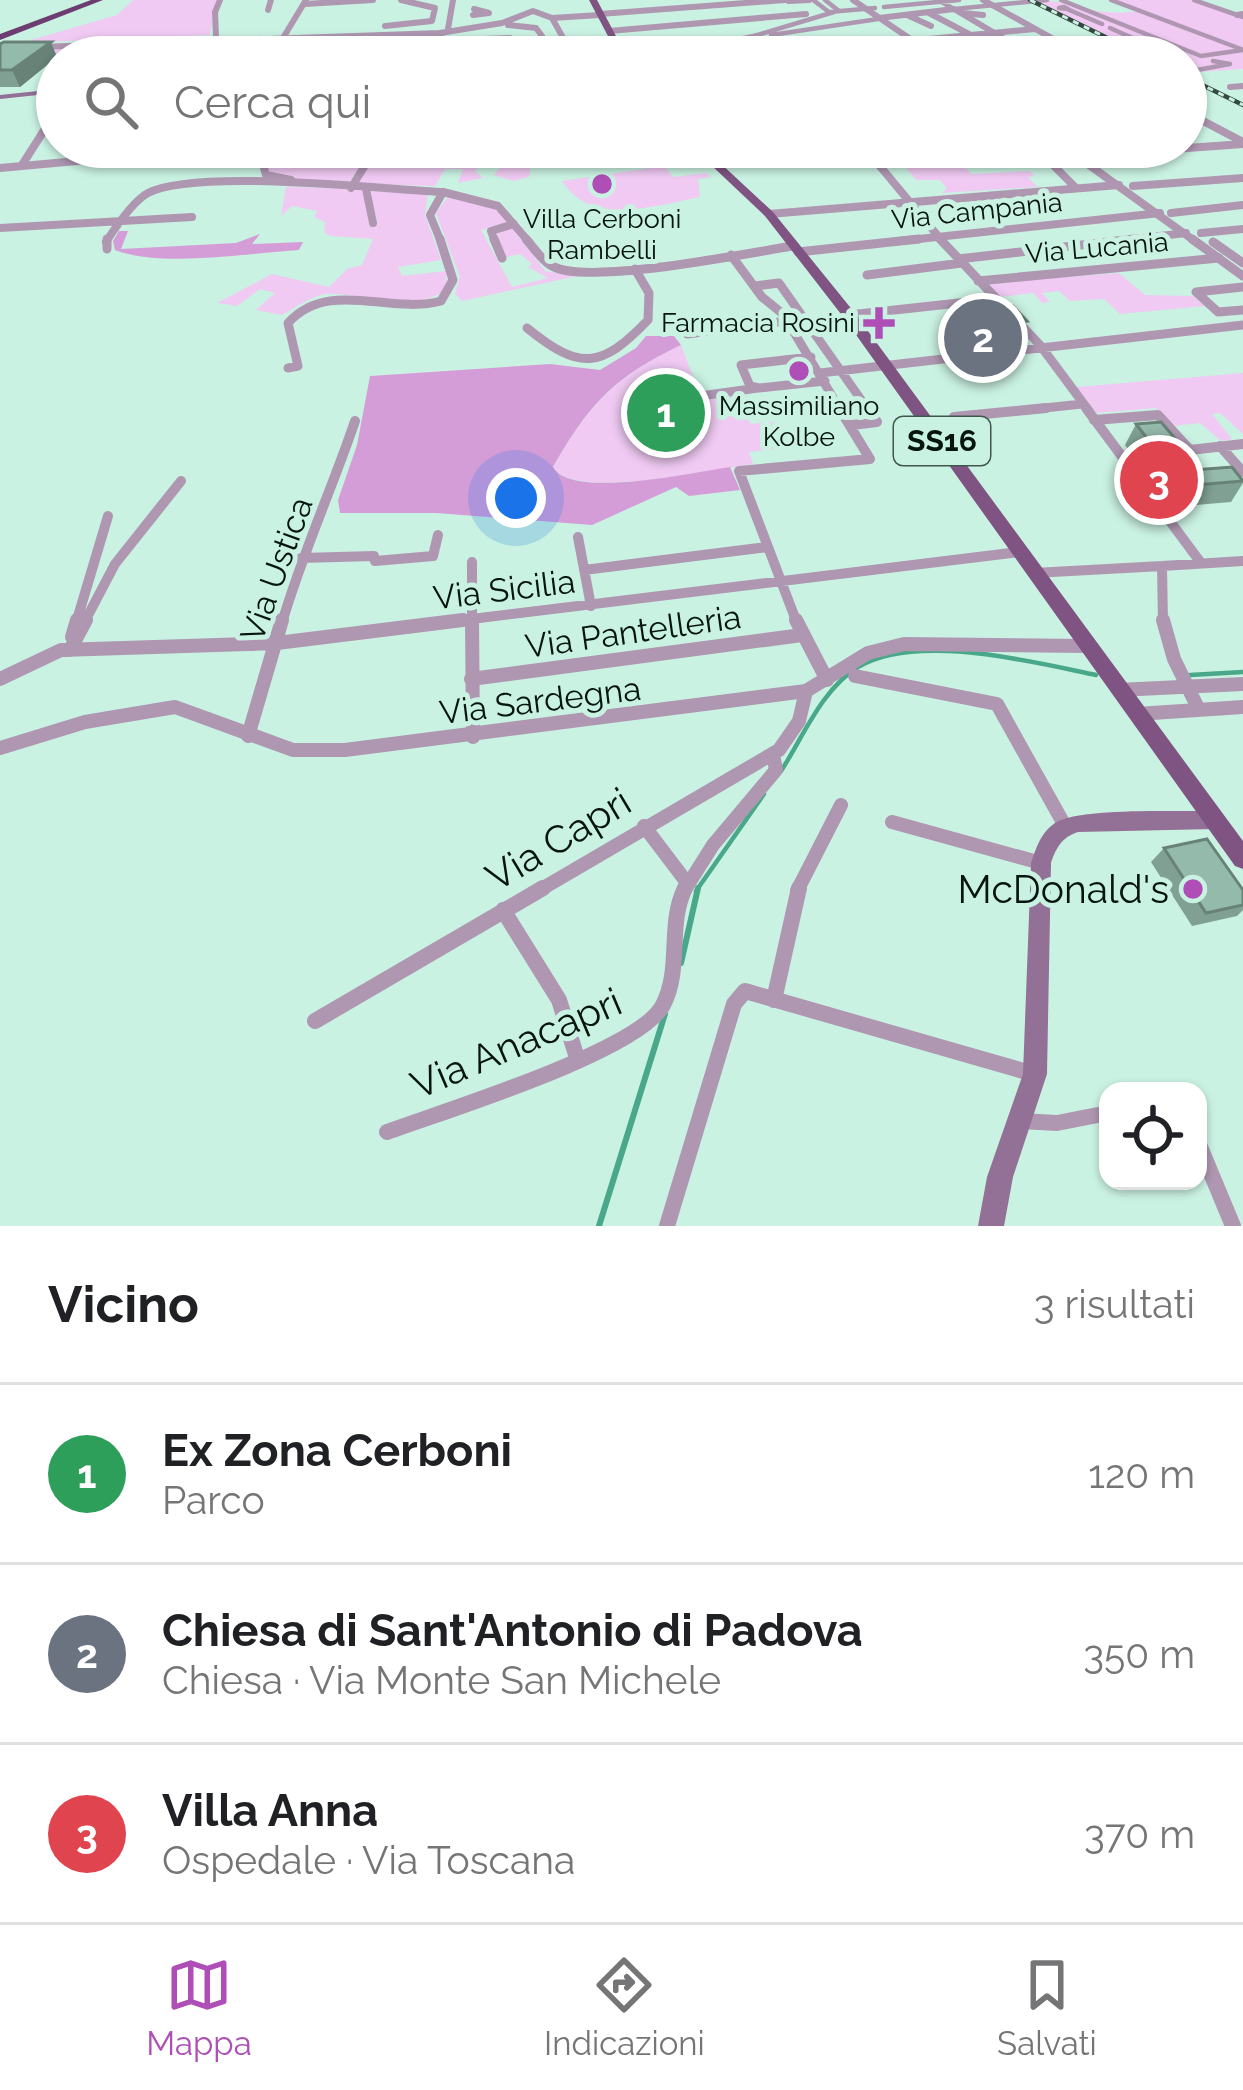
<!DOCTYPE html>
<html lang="it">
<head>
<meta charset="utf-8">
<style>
	body { margin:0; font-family:Raleway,sans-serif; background:#f6f6f6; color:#202124 }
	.controls { position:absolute; right:36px; bottom:36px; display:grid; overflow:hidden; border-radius:24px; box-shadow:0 3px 9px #0004 }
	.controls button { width:108px; height:108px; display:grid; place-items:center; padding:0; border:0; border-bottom:3px solid #e0e0e0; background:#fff; color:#202124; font:60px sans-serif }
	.you { position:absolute; left:516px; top:498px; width:42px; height:42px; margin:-30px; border:9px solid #fff; border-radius:50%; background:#1a73e8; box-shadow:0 0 0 18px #1a73e833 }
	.badge { display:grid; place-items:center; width:78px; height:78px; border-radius:50%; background:#ae4eb6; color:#fff; font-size:39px; font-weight:700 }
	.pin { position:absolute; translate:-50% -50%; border:6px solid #fff; box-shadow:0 3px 12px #0006 }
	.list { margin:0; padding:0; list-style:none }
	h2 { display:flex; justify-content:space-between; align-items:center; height:156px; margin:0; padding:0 48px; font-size:51px }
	h2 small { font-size:39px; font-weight:400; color:#757577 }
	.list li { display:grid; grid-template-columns:78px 1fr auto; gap:36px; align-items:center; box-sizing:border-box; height:180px; padding:0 48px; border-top:3px solid #e0e0e0 }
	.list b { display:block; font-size:45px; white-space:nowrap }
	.list p { margin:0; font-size:39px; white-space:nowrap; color:#757577 }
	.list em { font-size:39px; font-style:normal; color:#757577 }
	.icon { flex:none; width:66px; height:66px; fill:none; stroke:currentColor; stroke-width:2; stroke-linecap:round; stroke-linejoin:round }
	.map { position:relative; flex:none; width:1243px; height:1226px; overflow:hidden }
	.search { position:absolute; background:#fff; box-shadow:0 3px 9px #0004; left:36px; right:36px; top:36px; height:132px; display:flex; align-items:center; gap:30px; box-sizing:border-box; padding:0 42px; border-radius:66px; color:#757577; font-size:45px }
	.sheet { height:696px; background:#fff }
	nav { display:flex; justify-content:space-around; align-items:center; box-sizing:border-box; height:168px; border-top:3px solid #e0e0e0; background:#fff; font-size:33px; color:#757577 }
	nav a { display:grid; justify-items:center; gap:6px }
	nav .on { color:#ae4eb6 }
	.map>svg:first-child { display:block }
	.green { fill:#f0caf3 }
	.forest { fill:#d49dd8 }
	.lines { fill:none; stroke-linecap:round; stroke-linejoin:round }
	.stream-far1 { stroke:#49a889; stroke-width:4.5 }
	.stream { stroke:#49a889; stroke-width:6 }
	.pedestrian { stroke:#af97b1; stroke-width:4.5 }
	.minor-far5 { stroke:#af97b1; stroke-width:6 }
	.minor-far4 { stroke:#af97b1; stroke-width:8 }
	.minor-far3 { stroke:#af97b1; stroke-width:9 }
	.minor-far2 { stroke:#af97b1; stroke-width:10 }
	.minor-far1 { stroke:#af97b1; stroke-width:14 }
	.minor { stroke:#af97b1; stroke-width:16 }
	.tertiary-far2 { stroke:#af97b1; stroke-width:6 }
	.tertiary-far1 { stroke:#af97b1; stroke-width:8 }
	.tertiary { stroke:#af97b1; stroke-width:9 }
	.secondary { fill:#937096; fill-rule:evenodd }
	.primary { fill:#7f5482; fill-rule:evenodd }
	.motorway { fill:#6d3c71; fill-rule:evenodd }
	.rail-casing { stroke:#344940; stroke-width:4.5 }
	.rail { stroke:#caf2e2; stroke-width:3; stroke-dasharray:6; stroke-linecap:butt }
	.wall { fill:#7fa093 }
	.shaded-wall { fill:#688278 }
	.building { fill:#94baab; stroke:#688278; stroke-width:3 }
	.poi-dot { fill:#ae4eb6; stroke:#caf2e2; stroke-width:4.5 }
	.labels { text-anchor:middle; stroke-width:10; stroke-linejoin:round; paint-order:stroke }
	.far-street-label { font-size:27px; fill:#06150f; stroke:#caf2e2 }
	.far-poi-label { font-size:27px; fill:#06150f; stroke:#caf2e2 }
	.shield { fill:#caf2e2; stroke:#41574e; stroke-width:3 }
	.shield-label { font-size:30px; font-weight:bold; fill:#06150f }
	.street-label { font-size:33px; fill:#06150f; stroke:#caf2e2 }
	.near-street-label { font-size:39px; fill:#06150f; stroke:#caf2e2 }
	.near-poi-label { font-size:39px; fill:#06150f; stroke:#caf2e2; text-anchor:end }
</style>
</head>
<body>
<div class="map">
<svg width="1243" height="1226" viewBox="0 0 1243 1226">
	<rect width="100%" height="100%" fill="#caf2e2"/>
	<path class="green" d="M133,0H216L210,35L21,43L117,15Z
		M1033,0C1077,0 1092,18 1138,11L1111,0H1190L1243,19V69L1186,73V57H1148Z
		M255,39L230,57H197L198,48L141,57L11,58L24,49Z
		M263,147H297L312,154C368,156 437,168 491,151L488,147H533L529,177L513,181L494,175L504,163L486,161L475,171L483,178L458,183L463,169H445L435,186L358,184L367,168L360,167L348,184L288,183L269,173L266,162L276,157L262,154Z
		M664,166L673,177L706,173L711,177L698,179L700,197C657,205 591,228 562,181Z
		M965,167L972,174L1030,171L1034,176L1028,177L1037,187L941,193L947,189L940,180H916L906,168Z
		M286,187L364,189L370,223L377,221L368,189L428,191L425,215L441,260L398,267L402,276L446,271L447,288C415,316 364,292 325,294C311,296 295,308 282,315L256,310L275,293L260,289L237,306L217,303L272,274L329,287L347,269L362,265L373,239L330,236L324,232L325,222L314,217L317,211L292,206L281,216Z
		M448,197L496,209L507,222L481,230L512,287L548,278L528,267L532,264L520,254L506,257L493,235L512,227L545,271L577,276L462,301L455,294L460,277L436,213Z
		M1119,273L1145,295L1193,296L1205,306L1120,314L1104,299L1070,301L1059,291L1042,293L1050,302L1042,303L1033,293L999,297L985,283Z
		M681,345L702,400L738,396L751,424L773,422L785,448L749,452L753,464C715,469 573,501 553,467C590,404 614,377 681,345Z
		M1243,373V434L1220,413L1212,414L1232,439L1221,441L1200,423L1172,426L1156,408L1096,413L1076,387Z"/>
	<path class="forest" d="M119,231H128L121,249L236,243L260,234L252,244L303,242L299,250C248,253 162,268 115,250L113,241Z
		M646,336H674L681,345C614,377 590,403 553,467C571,500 695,472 730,467L740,490L689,496L676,487L592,525L436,513H340L338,500L357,445L370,376L550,364L600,370L636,348Z"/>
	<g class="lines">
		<path class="stream-far1" d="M1190,675L1243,672
			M781,771C803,737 822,689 858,667C916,632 1033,662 1096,675
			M696,891L764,794"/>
		<path class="stream" d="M681,963L698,888
			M599,1226L665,1014"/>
		<path class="pedestrian" d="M813,0L829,12
			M825,0L839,11
			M938,0L954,9L1047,0
			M1061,0L1201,56L1243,50
			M1111,0L1241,49
			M1194,0L1243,17
			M884,7L959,0
			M1064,7L1068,9L1059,8Z
			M1067,9L1102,24
			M829,12L875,8
			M1110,28L1144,43
			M771,35L878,19
			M754,36L778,53
			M1151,45L1179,57
			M645,57L754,36L834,12
			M1186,72L1230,64L1213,61"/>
		<path class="minor-far5" d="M983,0L1086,57
			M789,1L809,0
			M305,4L373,0
			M268,10L271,0
			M929,13L969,34
			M962,13L983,15
			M600,14L785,0
			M473,15L489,13L474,9
			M907,15L931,26
			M1237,15L1243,14
			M552,18L572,54L568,57
			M879,18L954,9L1035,57
			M508,25L536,28L542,36
			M385,26L432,21L435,8L401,0
			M448,29L453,0
			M609,31L806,14
			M440,33L455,57
			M216,37L215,12L220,0
			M283,38L306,0
			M510,38L484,39L489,54L523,52
			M37,47L440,33L502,23L533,11L552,18L600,15
			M299,54H324
			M176,57L191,56
			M233,57L260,39
			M268,57L299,54L304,46H292
			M366,57L372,36
			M739,57L1035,29
			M1030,57L1075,53
			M1230,87L1243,86"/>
		<path class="minor-far4" d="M1186,112L1243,142
			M258,147L266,175L291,180
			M864,147L943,242
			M1043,155L1076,188
			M1091,155L1243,144
			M712,164L1072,153
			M22,165L57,110
			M1133,186L1243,178
			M351,188L364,167
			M366,189L373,223
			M1171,213L1243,205
			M769,214L1119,185
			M0,228L192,217
			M1201,233L1243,229
			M106,242C115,228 133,201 148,193C195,168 381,189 443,192
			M441,242L430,215L443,192L498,206L529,242
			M495,242L491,231L514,224
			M891,242L1160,213
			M1108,242L1186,233"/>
		<path class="minor-far3" d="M107,239V249
			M494,239L502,258
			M526,239C534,248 542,261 552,266C587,286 747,253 793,246
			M940,239L1040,345L1089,411
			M798,252L919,239
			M731,255L762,297L783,314L841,411
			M958,259L1134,239
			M867,275L962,263
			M978,281L1219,258
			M755,286L779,283L869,411
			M1243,287L1196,292L1218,312L1243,310
			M849,315L995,299
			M527,328C580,371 601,369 648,320L649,293L635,269
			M687,334L787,321
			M811,357L741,365L750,386L759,388L825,381
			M288,368L298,366L288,323C329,278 389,315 441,301L453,280L440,239
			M820,373L1243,325
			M700,396L758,388
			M1016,411L1082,404"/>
		<path class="minor-far2" d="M1086,408L1201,563
			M954,417L1046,408
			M1094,420L1158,415L1190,450L1243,444
			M852,425L877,422L867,408
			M1220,446L1243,472
			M578,537L591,606
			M301,558L374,556L375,561L433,556L438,535
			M472,562V623
			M584,570L767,547
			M1034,573L1162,566
			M76,623L108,516
			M84,623L115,564L181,481
			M282,623C302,554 332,489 355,421
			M439,623L1019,552
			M797,623L739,471L870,459L839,408
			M1163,623L1162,566L1243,561"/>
		<path class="minor-far1" d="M472,620L473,737
			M796,620L827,680
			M1163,620L1174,659L1198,708
			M72,637L77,620
			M70,650L86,620
			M855,676L997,704L1065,826
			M0,679L61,650L277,643L463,620
			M471,679L802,635
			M1118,690L1243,684
			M1137,714L1243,707
			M248,736L282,620
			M0,748L85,722L175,707L293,750H345L806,691L868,653L904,644L1087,646
			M892,822L1041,863
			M644,826L688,884
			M538,891L779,750L799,721L806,691
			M684,891L713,845L776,770L773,754
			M797,891L841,805"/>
		<path class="minor" d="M503,910L559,1000L577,1058
			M774,1000L799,888
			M315,1021L543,888
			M1021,1121L1057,1123L1108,1113
			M387,1132C441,1112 640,1051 663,1005C682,969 667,925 685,888
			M1198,1142L1233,1226
			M667,1226L734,1004L745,991L1034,1074"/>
		<path class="tertiary-far2" d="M853,0L937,57"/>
		<path class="tertiary-far1" d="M1064,147L1196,242
			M0,168L121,157L164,147"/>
		<path class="tertiary" d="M1192,239L1243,276
			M1213,242L1243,263"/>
		<path class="secondary" d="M57,89V93L0,99V95Z
			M1215,811L1222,814L1225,820L1222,826L1215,829L1078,832C1062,837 1056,848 1051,863L1047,1074L1013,1177L1004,1226H978L987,1177L1023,1074L1031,863C1036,848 1041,832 1055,823C1080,807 1181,812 1215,811Z"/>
		<path class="primary" d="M589,0H597L627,57H619Z
			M692,147H703L773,212L854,312L1243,841V869L1235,866L844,318L765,216Z"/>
		<path class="motorway" d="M91,0H103L0,40V34Z"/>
		<g class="rail-casing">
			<path id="rail" d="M1030,0L1146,57
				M1186,77L1243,105"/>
		</g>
		<use href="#rail" class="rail"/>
	</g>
	<path class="wall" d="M0,44L57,57L20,87H0Z
		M1027,321L1020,341L962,348L944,344L950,323Z
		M1136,424L1185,450L1181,456L1193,470L1243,479V483L1231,502L1172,507L1125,445Z
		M1164,848L1243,890V910L1237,916L1192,926L1151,862Z"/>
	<path class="shaded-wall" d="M51,42L57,57L20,87L12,70Z"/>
	<path class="building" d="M4,42H51L12,70H0V44Z
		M733,48L735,51L726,57H706L692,51Z
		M1013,306L1027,321L968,327L950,323L956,312Z
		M1161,422L1185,450L1176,451L1193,470L1232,467L1243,481L1184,486L1136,424Z
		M1207,839L1243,890V905L1206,913L1164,848Z"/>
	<g class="poi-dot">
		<circle cx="602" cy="184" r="12"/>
		<path d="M873 305h12v12h12v12h-12v12h-12v-12h-12v-12h12z"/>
		<circle cx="799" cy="371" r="12"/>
		<circle cx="1193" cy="889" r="12"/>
	</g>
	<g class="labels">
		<g class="far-street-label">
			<text transform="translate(977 211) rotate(-6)" y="9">Via Campania</text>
			<text transform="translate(1097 248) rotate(-5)" y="9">Via Lucania</text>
		</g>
		<g class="far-poi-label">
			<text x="602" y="228">Villa Cerboni<tspan x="602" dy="31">Rambelli</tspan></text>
			<text x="855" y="332" text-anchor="end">Farmacia Rosini</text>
			<text x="799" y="415">Massimiliano<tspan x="799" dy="31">Kolbe</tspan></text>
		</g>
		<rect class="shield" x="894" y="417" width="96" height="48" rx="9"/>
		<g class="shield-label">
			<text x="942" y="451">SS16</text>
		</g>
		<g class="street-label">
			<text transform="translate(276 569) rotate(-70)" y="12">Via Ustica</text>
			<text transform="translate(504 589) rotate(-7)" y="12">Via Sicilia</text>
			<text transform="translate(633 631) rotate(-8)" y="12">Via Pantelleria</text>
			<text transform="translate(540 700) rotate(-7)" y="12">Via Sardegna</text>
		</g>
		<g class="near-street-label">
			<text transform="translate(558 839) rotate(-31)" y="14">Via Capri</text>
			<text transform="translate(516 1043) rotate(-23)" y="14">Via Anacapri</text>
		</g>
		<g class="near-poi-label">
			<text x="1169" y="903">McDonald's</text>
		</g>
	</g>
</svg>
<div class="controls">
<button><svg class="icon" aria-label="locate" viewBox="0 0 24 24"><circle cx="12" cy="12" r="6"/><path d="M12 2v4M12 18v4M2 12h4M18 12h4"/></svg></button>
</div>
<div class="you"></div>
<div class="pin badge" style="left:666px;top:413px;background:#2e9e5b">1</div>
<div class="pin badge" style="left:983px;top:338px;background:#6b7280">2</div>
<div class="pin badge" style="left:1159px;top:480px;background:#e0444e">3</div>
<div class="search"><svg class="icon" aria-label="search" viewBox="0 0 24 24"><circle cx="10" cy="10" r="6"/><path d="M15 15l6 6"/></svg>Cerca qui</div>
</div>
<section class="sheet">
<h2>Vicino<small>3 risultati</small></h2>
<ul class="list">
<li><span class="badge" style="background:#2e9e5b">1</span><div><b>Ex Zona Cerboni</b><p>Parco</p></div><em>120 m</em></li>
<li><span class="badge" style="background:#6b7280">2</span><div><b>Chiesa di Sant'Antonio di Padova</b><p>Chiesa · Via Monte San Michele</p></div><em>350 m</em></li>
<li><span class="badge" style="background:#e0444e">3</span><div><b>Villa Anna</b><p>Ospedale · Via Toscana</p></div><em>370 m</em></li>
</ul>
</section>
<nav>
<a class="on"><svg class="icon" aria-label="map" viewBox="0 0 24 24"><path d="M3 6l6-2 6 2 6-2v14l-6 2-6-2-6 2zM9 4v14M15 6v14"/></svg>Mappa</a>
<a><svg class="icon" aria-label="directions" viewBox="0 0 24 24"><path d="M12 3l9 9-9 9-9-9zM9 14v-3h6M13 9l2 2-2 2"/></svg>Indicazioni</a>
<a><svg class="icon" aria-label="saved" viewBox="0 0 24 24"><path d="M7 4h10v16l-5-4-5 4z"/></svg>Salvati</a>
</nav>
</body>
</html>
